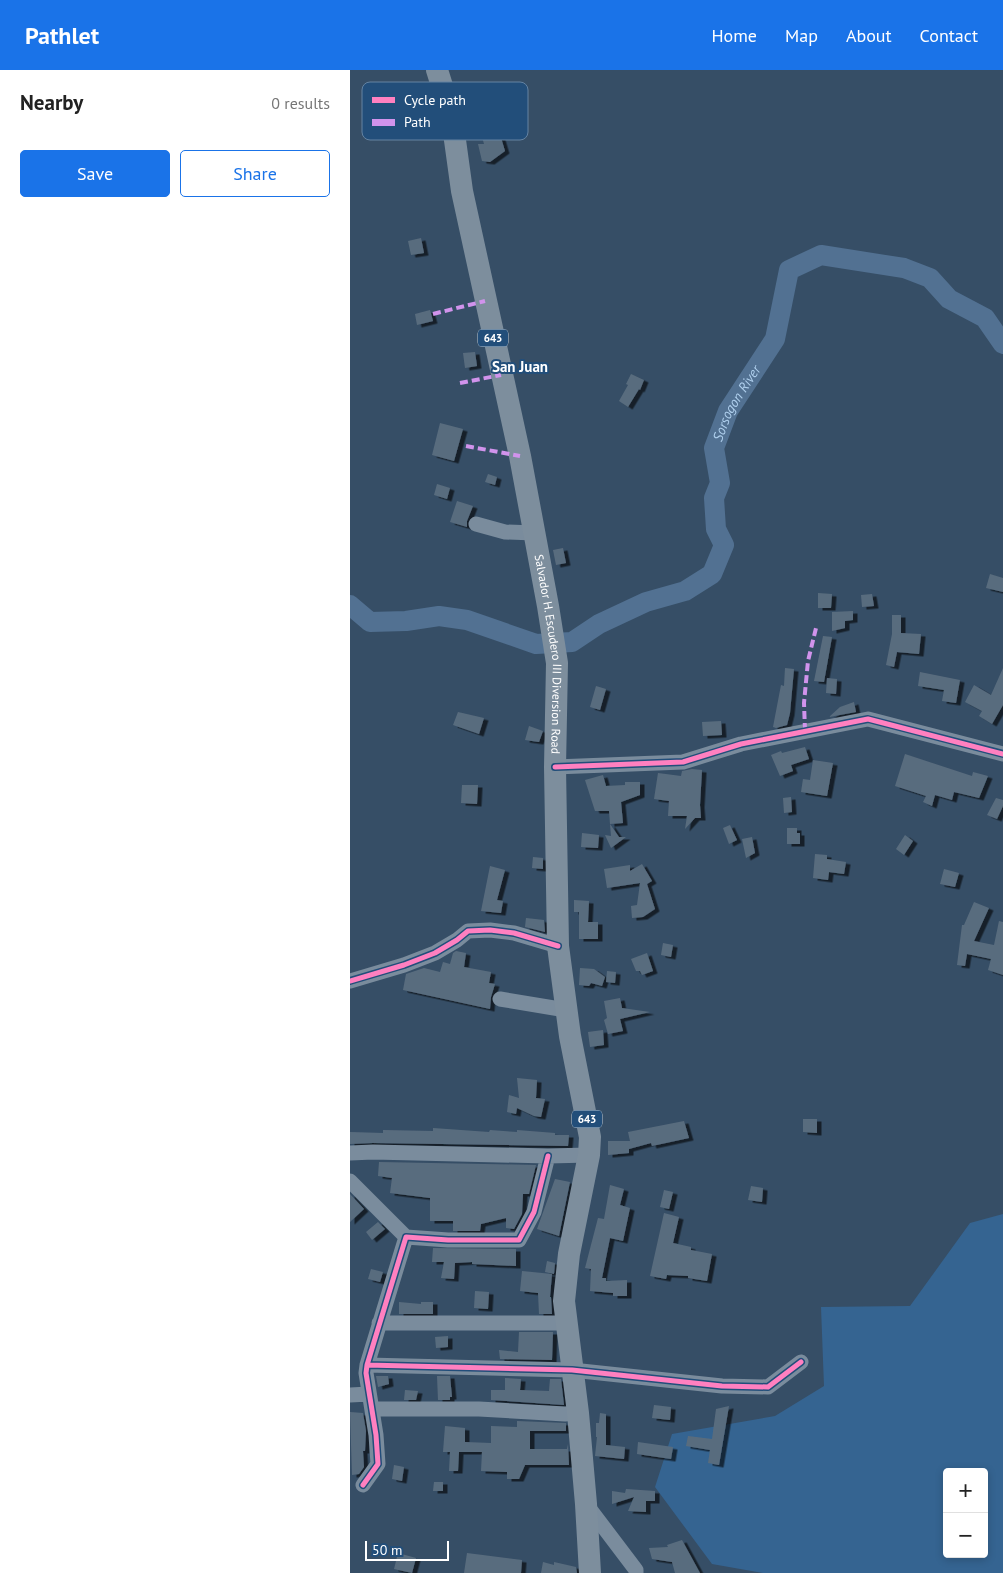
<!DOCTYPE html>
<html lang="en">
<head>
<meta charset="utf-8">
<style>
	body { margin:0; font-family:"PT Sans",sans-serif; background:#f2f2f2; color:#222 }
	.controls { position:absolute; right:15px; bottom:15px; display:grid; overflow:hidden; border-radius:5px; box-shadow:0 2px 8px #0003 }
	.controls button { width:45px; height:45px; display:grid; place-items:center; padding:0; border:0; border-bottom:1px solid #e0e0e0; background:#fff; color:#222; font:25px sans-serif }
	.scale { position:absolute; left:15px; bottom:12px; width:84px; box-sizing:border-box; padding-left:5px; border:2px solid #fff; border-top:0; font-size:14px; line-height:18px; white-space:nowrap; color:#fff; -webkit-text-stroke:4px #224e7a; paint-order:stroke }
	.list { margin:0; padding:0; list-style:none }
	h2 { display:flex; justify-content:space-between; align-items:center; height:65px; margin:0; padding:0 20px; font-size:21px }
	h2 small { font-size:16px; font-weight:400; color:#767676 }
	.actions { display:flex; gap:10px; padding:15px 20px }
	.actions a { flex:1; padding:11px 0; border:1px solid #1a73e8; border-radius:5px; text-align:center; font-size:18px; color:#1a73e8 }
	.actions .main { background:#1a73e8; color:#fff }
	.map { position:relative; flex:none; width:653px; height:1503px; overflow:hidden }
	header { display:flex; align-items:center; gap:30px; box-sizing:border-box; height:70px; padding:0 25px; background:#1a73e8; color:#fff }
	header strong { font-size:24px }
	nav { display:flex; gap:28px; margin-inline-start:auto; font-size:18px }
	main { display:flex }
	aside { flex:1; background:#fff }
	.map>svg:first-child { display:block }
	.green { fill:#356491; fill-rule:evenodd }
	.lines { fill:none; stroke-linecap:round; stroke-linejoin:round }
	.river { stroke:#527192; stroke-width:20 }
	.building { fill:#596c7e; filter:url(#shadow) }
	.minor { stroke:#7a8c9d; stroke-width:15 }
	.highway { stroke:#7d8e9d; stroke-width:22 }
	.quiet { stroke:#d193ec; stroke-width:4; stroke-dasharray:8 4; stroke-linecap:butt }
	.cycleway-casing { stroke:#224e7a; stroke-width:8 }
	.cycleway { stroke:#ff80c0; stroke-width:5 }
	.labels { text-anchor:middle; stroke-width:4; stroke-linejoin:round; paint-order:stroke }
	.shield { fill:#224e7a; stroke:#bdcad7; stroke-width:1 }
	.shield-label { font-size:11px; font-weight:bold; fill:#fff }
	.street-label { font-size:12px; fill:#fff; stroke:#224e7a }
	.water-label { font-size:14px; font-style:italic; fill:#afcfed; stroke:#224e7a }
	.quarter-label { font-size:15px; font-weight:bold; fill:#fff; stroke:#224e7a }
	.key { fill:#224e7a; stroke:#6483a2; stroke-width:1 }
	.key-label { font-size:14px; fill:#fff }
</style>
</head>
<body>
<header>
<strong>Pathlet</strong>
<nav><a>Home</a><a>Map</a><a>About</a><a>Contact</a></nav>
</header>
<main>
<aside>
<h2>Nearby<small>0 results</small></h2>
<ul class="list">
</ul>
<div class="actions"><a class="main">Save</a><a>Share</a></div>
</aside>
<div class="map">
<svg width="653" height="1503" viewBox="0 0 653 1503">
	<defs>
		<filter id="shadow"><feDropShadow dx="4.5" dy="2.5" stdDeviation="0" flood-color="#0009"/></filter>
	</defs>
	<rect width="100%" height="100%" fill="#364e66"/>
	<path class="green" d="M653,1144V1503H413L362,1494L305,1417L322,1364L425,1346L474,1316L471,1237L560,1236L620,1153ZM597,1402H634V1484H597Z"/>
	<g class="lines">
		<path class="river" id="s1" d="M0,535L20,552L56,551L89,546L117,550L186,574L222,572L249,554L296,532L335,521L362,504L374,475L366,459L364,428L370,413L364,378L378,341L425,269L439,200L471,185L554,198L580,208L599,229L635,248L653,274"/>
	</g>
	<path class="building" d="M149,61L155,81L140,92L132,91L128,74H134L131,63Z
		M71,168L74,183L61,185L58,171Z
		M80,240L83,251L67,255L65,244Z
		M125,282L127,296L115,298L113,283Z
		M281,304L294,310L290,320L289,319L278,337L269,331L278,315L276,314Z
		M90,353L113,359L104,391L82,385Z
		M138,404L147,407L145,415L135,412Z
		M87,414L100,418L97,429L84,425Z
		M107,431L123,436L117,451V457L100,452Z
		M213,478L216,493L206,495L203,480Z
		M640,504L653,508V522L636,518Z
		M468,523L482,524L481,538H468Z
		M522,524L524,536L512,537L511,525Z
		M503,541V550L495,551V558L482,561V542Z
		M542,545H551V563L571,564L569,584L547,582L544,597L536,595L542,564Z
		M473,566L482,567L474,612L464,611Z
		M435,598L444,599L440,643L437,655L426,658L423,657L431,615L434,616Z
		M653,598V635L642,654L629,646L632,641L615,632L624,615L641,625Z
		M570,602L610,610L606,633L592,631L594,620L568,616Z
		M477,608L487,609L486,624L476,623Z
		M246,616L256,619L250,640L240,637Z
		M504,632L506,642L479,647L490,637Z
		M108,642L134,648L129,664L103,655Z
		M371,651L372,665L353,666L352,652Z
		M179,656L193,661L189,672L175,670Z
		M455,677L459,689L441,695L443,701L430,706L421,685L431,681L432,683Z
		M555,684L622,706L623,702L638,706L629,728L604,722L602,730L585,725L582,736L573,732L576,726L545,716Z
		M463,690L483,693L477,726L451,722L453,709L460,710Z
		M342,699L352,700L350,735L351,748H345L335,759L337,746H318L319,731L304,729L308,703L331,706L332,701Z
		M253,705L256,716L275,715V712H290V725L271,732L273,753L260,754L259,741H245L235,710Z
		M112,715H128L127,734L111,733Z
		M441,727L442,742L434,743L433,728Z
		M646,728L653,730V736L647,749L637,745Z
		M260,754L269,767H276L261,778L255,765L261,766Z
		M380,755L387,770L379,774L373,758Z
		M437,758H447V763H450V774H437Z
		M232,763L249,765L248,778L231,777Z
		M555,765L563,771L554,785L546,779Z
		M402,767L405,783L396,788L392,769Z
		M465,784L477,785V789L496,792L494,804L479,802L478,810L463,808Z
		M183,787L193,788V799L182,798Z
		M292,794L302,811L297,814L305,839L293,847L282,848L281,836L287,835L290,813L257,818L254,799L280,795V801Z
		M140,796L155,800L147,830L153,831L151,843L131,841Z
		M594,799L609,803L605,817L590,814Z
		M224,830L239,831L238,852H248V869H229V842H224Z
		M624,832L639,838L624,871L644,875L649,851L653,852V905L638,900L641,889L617,884L615,896L607,895L612,855H614Z
		M176,848L194,850L195,862L175,857Z
		M313,873L323,875L321,887L311,885Z
		M106,881L116,883L114,897L141,902L139,913L145,914L141,927L140,939L53,920L56,904L74,898L90,902L93,892L100,894L103,883Z
		M297,883L303,901L292,905L290,901H286L281,889Z
		M230,898L244,899L255,907L252,916L241,913L239,916L229,915Z
		M257,901L266,902L265,913L256,912Z
		M270,928L272,938L300,942L270,949L273,961L258,964L254,950L257,948L254,931Z
		M253,960L254,975L240,977L238,962Z
		M167,1008L187,1010L186,1028L195,1029L191,1047L184,1046L167,1038L166,1044L157,1042L159,1025L169,1028Z
		M453,1049H467V1063L453,1062Z
		M334,1051L339,1068L302,1076L301,1073L279,1079V1083L258,1085V1071H280L278,1062Z
		M83,1058L139,1062L140,1060L167,1062V1060L205,1063V1065H219L218,1076L23,1073L0,1074V1062L33,1063V1060L83,1061Z
		M29,1092L186,1095L179,1124H173L172,1144L164,1159L156,1158V1148L131,1154L130,1161H103V1151H80V1128L40,1123L42,1108L28,1106Z
		M205,1109L220,1112L209,1166L187,1159Z
		M260,1115L274,1119L270,1135L280,1138L273,1171L260,1168L252,1208H256V1211L277,1210V1226H263V1223L240,1221L241,1199L235,1198L248,1148L254,1149Z
		M401,1116L413,1118L412,1132L398,1130Z
		M314,1120L323,1122L319,1139L310,1137Z
		M0,1124L14,1139L0,1152Z
		M314,1143L329,1147L323,1173L341,1177V1180L362,1184L357,1211L338,1208V1206L317,1205L316,1209L300,1206Z
		M28,1152L35,1159L22,1170L16,1162Z
		M83,1178L166,1179V1196L122,1194V1192L105,1193L104,1209L91,1208L94,1192H82Z
		M197,1191L205,1193L204,1204L195,1202Z
		M21,1199L33,1202L30,1212L18,1209Z
		M172,1201L202,1204L200,1227H201L202,1244H189L188,1223L170,1221Z
		M125,1221L139,1222L138,1239L124,1238Z
		M49,1232L71,1234V1232H83V1244H49Z
		M169,1262H203L202,1290L150,1289L149,1280L168,1282Z
		M98,1266V1277L86,1278L85,1267Z
		M26,1306H38L39,1314L28,1317Z
		M87,1306H100L102,1327H100V1330H88Z
		M155,1308L171,1309L170,1320L199,1321L200,1309H211L214,1335L141,1330V1320H155Z
		M55,1320L68,1321L66,1330H54Z
		M304,1335L321,1337L320,1350L302,1348Z
		M379,1336L369,1395L358,1393L360,1380L336,1376L338,1366L362,1369L366,1339Z
		M0,1342L13,1343L16,1361L15,1381H13L14,1397L9,1404L2,1405Z
		M250,1343L256,1344V1375L275,1377L274,1389L245,1386L247,1367H246V1353H249Z
		M167,1351L216,1353V1361H180V1379H217L218,1374L219,1395H175L169,1409H157V1402L131,1401L132,1382H109L108,1401H99L100,1382H93L95,1356L115,1358V1372L141,1373V1356L167,1357Z
		M288,1372L323,1377L321,1389L287,1384Z
		M44,1395L54,1397L52,1411L42,1409Z
		M84,1412H93V1421H83Z
		M276,1419L305,1421V1431H296V1442L278,1441L284,1427L262,1434V1421L275,1423Z
		M332,1470L350,1503H325L322,1492L302,1489L299,1478L318,1477L317,1475Z
		M48,1483L66,1488L62,1503L44,1499Z
		M117,1483L172,1490L171,1503H114Z
		M193,1492L204,1495V1492L226,1497L227,1503H191Z"/>
	<g class="lines">
		<path class="minor" d="M126,454L155,462L185,463
			M205,697L333,692L391,674L518,649L653,684
			M0,911L54,895L85,883L107,870L118,861L140,860L164,863L208,876
			M150,929L216,940
			M0,1083L23,1082L198,1086L239,1085
			M0,1111L56,1167
			M29,1253H216
			M17,1295L222,1300L372,1316L418,1317L451,1292
			M0,1325L19,1324
			M22,1339H129L215,1344L228,1343
			M13,1415L28,1394L26,1365L16,1303L17,1295L56,1167L98,1170H169L184,1142L198,1086
			M236,1434L286,1500V1503"/>
		<path class="highway" id="s2" d="M87,0L98,35L104,63L112,121L170,386L198,536L207,593L205,697L208,876L220,966L240,1067L239,1085L219,1184L214,1231L228,1343L236,1434L240,1503"/>
		<path class="quiet" d="M83,244L135,231
			M110,313L151,305
			M116,376L170,386
			M455,661L454,633L458,591L466,558"/>
		<g class="cycleway-casing">
			<path id="cycleway" d="M205,697L333,692L391,674L518,649L653,684
				M0,911L54,895L85,883L107,870L118,861L140,860L164,863L208,876
				M17,1295L222,1300L372,1316L418,1317L451,1292
				M13,1415L28,1394L26,1365L16,1303L17,1295L56,1167L98,1170H169L184,1142L198,1086"/>
		</g>
		<use href="#cycleway" class="cycleway"/>
	</g>
	<g class="labels">
		<g class="shield">
			<rect x="128" y="259.5" width="30" height="17" rx="4"/>
			<rect x="222" y="1040.5" width="30" height="17" rx="4"/>
		</g>
		<g class="shield-label">
			<text x="143" y="272">643</text>
			<text x="237" y="1053">643</text>
		</g>
		<g class="street-label">
			<text dy="4" stroke="none"><textPath href="#s2" startOffset="596">Salvador H. Escudero III Diversion Road</textPath></text>
		</g>
		<g class="water-label">
			<text dy="5" stroke="none"><textPath href="#s1" startOffset="572">Sorsogon River</textPath></text>
		</g>
		<g class="quarter-label">
			<text x="170" y="302">San Juan</text>
		</g>
	</g>
	<rect x="12" y="12" width="166" height="58" rx="8" class="key"/>
	<rect x="22" y="27" width="23" height="6" fill="#ff80c0"/>
	<rect x="22" y="49" width="23" height="7" fill="#d193ec"/>
	<g class="key-label">
		<text x="54" y="35">Cycle path</text>
		<text x="54" y="57">Path</text>
	</g>
</svg>
<div class="controls">
<button>+</button>
<button>−</button>
</div>
<div class="scale">50 m</div>
</div>
</main>
</body>
</html>
